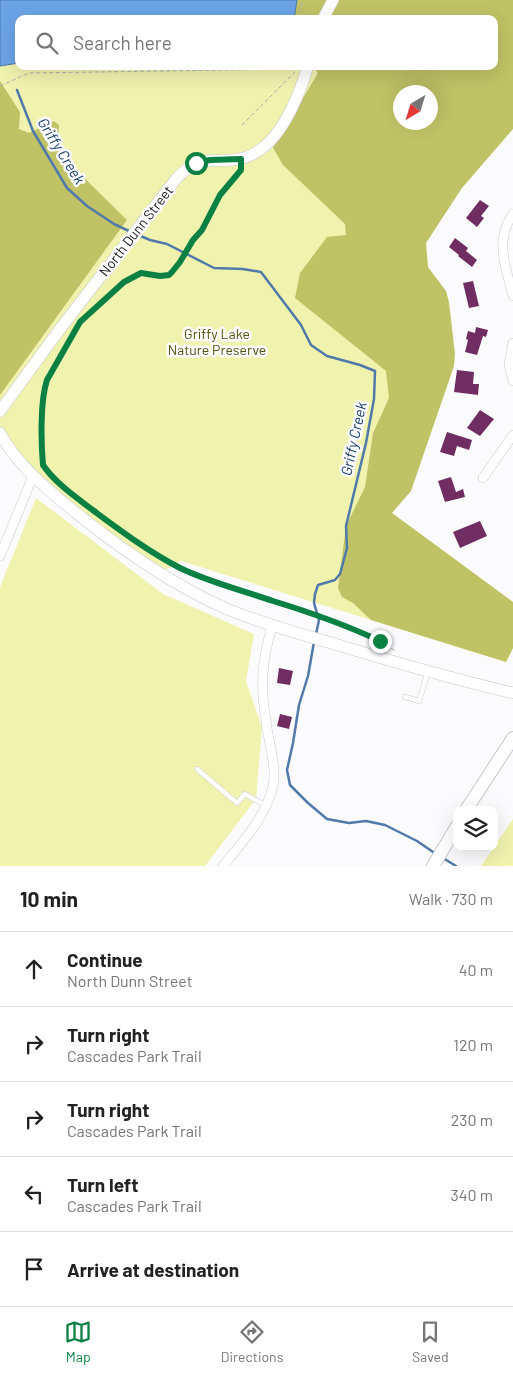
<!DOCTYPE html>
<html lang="en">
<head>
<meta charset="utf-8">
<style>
	body { margin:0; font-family:Barlow,sans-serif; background:#f2f2f2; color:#222 }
	.controls { position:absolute; right:15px; bottom:15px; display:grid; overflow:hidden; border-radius:10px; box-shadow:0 5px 20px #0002 }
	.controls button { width:45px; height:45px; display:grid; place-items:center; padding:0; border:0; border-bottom:1px solid #e0e0e0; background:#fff; color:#222; font:25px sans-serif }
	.compass { position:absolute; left:393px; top:85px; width:45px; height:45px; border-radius:50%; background:#fff; box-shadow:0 5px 20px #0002; rotate:218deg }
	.stop { position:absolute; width:15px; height:15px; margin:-11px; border:4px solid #0b8043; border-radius:50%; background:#fff }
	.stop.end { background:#0b8043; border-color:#fff; box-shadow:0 1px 5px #0008 }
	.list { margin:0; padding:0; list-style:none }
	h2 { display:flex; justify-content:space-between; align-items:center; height:65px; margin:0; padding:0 20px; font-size:21px }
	h2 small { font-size:16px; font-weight:400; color:#767676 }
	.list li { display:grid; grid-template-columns:32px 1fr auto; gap:15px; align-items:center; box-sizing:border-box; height:75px; padding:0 20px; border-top:1px solid #e0e0e0 }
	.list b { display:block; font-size:19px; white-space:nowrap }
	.list p { margin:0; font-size:16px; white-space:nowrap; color:#767676 }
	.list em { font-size:16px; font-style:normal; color:#767676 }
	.icon { flex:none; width:28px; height:28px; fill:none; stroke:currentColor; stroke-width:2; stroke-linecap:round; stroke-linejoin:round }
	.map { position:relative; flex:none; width:513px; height:866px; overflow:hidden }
	.search { position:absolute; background:#fff; box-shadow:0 5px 20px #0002; left:15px; right:15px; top:15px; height:55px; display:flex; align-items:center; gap:12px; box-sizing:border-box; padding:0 18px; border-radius:10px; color:#767676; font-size:19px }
	.sheet { height:440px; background:#fff }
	nav { display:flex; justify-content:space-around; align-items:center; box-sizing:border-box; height:70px; border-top:1px solid #e0e0e0; background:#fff; font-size:14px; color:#767676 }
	nav a { display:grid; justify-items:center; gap:2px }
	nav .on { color:#0b8043 }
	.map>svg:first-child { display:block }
	.green { fill:#f0f3ae; fill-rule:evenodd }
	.forest { fill:#c0c266; fill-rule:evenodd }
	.water { fill:#6aa3e6; stroke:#5179a9 }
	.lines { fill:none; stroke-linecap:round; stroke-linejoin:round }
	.stream { stroke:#5179a9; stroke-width:2.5 }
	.building { fill:#6f2d62 }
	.lane-casing { stroke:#c7c6d2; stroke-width:5.5 }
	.street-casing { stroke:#c7c6d2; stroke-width:10 }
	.secondary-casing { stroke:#c7c6d2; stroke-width:12 }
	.primary-casing { stroke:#c7c6d2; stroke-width:14 }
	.path { stroke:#b1b0b4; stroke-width:1; stroke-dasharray:4 2.5; stroke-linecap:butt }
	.lane { stroke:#fff; stroke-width:4.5 }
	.street { stroke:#fff; stroke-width:9 }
	.secondary { stroke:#fff; stroke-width:11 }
	.primary { stroke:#fff; stroke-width:12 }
	.route { stroke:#0b8043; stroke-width:6 }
	.labels { text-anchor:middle; stroke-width:5; stroke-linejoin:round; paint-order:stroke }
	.street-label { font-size:14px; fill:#18171b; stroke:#fbfbfe }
	.park-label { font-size:14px; fill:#53540d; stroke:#fbfbfe }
	.water-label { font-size:15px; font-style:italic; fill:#153d68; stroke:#fbfbfe }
</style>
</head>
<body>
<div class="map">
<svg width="513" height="866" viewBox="0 0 513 866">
	<rect width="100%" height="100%" fill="#fbfbfe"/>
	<path class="green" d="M0,0H513V114L416,242L392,513L513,602V648L506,662L181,561L159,574L33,476L0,433ZM19,19H494V66H19ZM400,92H430V122H400Z
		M36,498L163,594L254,634L246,681L262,727L256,799L205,866H0V587Z
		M513,819V866H481Z"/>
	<path class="forest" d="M297,0H513V129L462,188L426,243L428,267L446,291L449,302L455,354L454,366L411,491L392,513L513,602V648L506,662L371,620L353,603L342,597L338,588L346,526L365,487L373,433L389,398L386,371L295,298L300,273L327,237L346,235L345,224L283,165L273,148L318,73L313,66H494V19H294ZM400,92H430V122H400Z
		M0,81L20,112L19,129L29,133L54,121L59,125L58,146L72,166L127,220L0,395Z"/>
	<path class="water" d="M0,0H297L294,19H19V63L0,66Z"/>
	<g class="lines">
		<path class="stream" d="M17,90L33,131L67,188L87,206L114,224L131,232
			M136,234L150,240L167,244L214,268L243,269L261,272L301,325L311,345L327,356L360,365L375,371L374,399L366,443L346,526L347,548L340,574L335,580L318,585L315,594L314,603L319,620L316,634
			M314,642L308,676L299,705L293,743L287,770L290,785L308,803L327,819L349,823L366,821L385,825L417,841L436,854
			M443,858L456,866"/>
	</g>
	<path class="building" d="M480,200L489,206L481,216L484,218L477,227L466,218Z
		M455,238L468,248L466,251L477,260L472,267L458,256L459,255L449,247Z
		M473,281L479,306L469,308L463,283Z
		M476,327L488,330L486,337L483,336L477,355L465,352L468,340L466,339L468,331L475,333Z
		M457,370L474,372L473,384H479L478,395L454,392Z
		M480,410L494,419L480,436L467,428Z
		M447,432L472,440L469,450L457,446L454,456L440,452Z
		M451,477L456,492L463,489L465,497L445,502L438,481Z
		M480,521L487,536L460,548L453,532Z
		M279,668L293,671L290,685L277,683Z
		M280,714L292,717L289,729L277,726Z"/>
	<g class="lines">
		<g class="lane-casing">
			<path id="lane" d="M405,697L419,701L428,672
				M197,769L237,803L245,794L266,806"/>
		</g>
		<g class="street-casing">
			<path id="street" d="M513,214C494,241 506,267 513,296
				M513,343L509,365L513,381
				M483,478L513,435
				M0,556L33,476
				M223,866C243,841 266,817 273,786C277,765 268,741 266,721C260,685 262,661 272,626"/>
		</g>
		<g class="secondary-casing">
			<path id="secondary" d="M323,19L333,0
				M0,411L60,329L176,179C200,153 209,164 239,159C278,152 298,99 308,66
				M0,433C17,465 47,489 75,512C121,549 172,585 227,609C263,624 301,634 338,645C396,663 454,679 513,693"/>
		</g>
		<g class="primary-casing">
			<path id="primary" d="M466,810L513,738
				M433,866L457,826"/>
		</g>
		<path class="path" d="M298,19L303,0
			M0,86L29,73L296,69
			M242,125L296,71
			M241,169L220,195L202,230L193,240L180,263L172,272L169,275L160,276L141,273L124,282L80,322L47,380C40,402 41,442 43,465C56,484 79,499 97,513C140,546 185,573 237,590C291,608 348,621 397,652"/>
		<use href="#lane" class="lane"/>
		<use href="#street" class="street"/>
		<use href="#secondary" class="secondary"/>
		<use href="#primary" class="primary"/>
	</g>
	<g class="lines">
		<path class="route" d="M196,163L210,160L241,159V170L220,195L202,230L193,240L180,262L172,272L169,275L160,276L141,273L124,282L80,322L47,380C40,401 41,442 43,465C55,483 77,498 94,511C121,531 149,552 180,568C209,582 241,590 273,601C309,612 346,625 380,641"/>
	</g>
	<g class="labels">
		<g class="street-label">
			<text transform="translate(136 231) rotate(-52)" y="5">North Dunn Street</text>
		</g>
		<g class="park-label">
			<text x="217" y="339">Griffy Lake<tspan x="217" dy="16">Nature Preserve</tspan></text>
		</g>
		<g class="water-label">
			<text transform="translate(61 151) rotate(58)" y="5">Griffy Creek</text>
			<text transform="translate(354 439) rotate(-78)" y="5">Griffy Creek</text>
		</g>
	</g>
</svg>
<div class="controls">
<button><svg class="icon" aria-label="layers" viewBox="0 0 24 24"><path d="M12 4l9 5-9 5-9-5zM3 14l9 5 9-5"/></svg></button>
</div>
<svg class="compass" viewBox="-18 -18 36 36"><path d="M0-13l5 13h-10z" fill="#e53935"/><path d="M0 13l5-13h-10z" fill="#767676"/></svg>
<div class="stop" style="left:196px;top:163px"></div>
<div class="stop end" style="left:380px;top:641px"></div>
<div class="search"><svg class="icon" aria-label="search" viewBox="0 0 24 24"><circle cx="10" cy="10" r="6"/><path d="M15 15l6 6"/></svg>Search here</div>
</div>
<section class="sheet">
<h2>10 min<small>Walk · 730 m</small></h2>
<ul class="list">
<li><svg class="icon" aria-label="ahead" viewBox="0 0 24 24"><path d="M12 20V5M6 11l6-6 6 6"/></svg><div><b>Continue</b><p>North Dunn Street</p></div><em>40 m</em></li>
<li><svg class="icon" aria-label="right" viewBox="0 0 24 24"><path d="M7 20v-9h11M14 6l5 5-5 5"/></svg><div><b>Turn right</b><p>Cascades Park Trail</p></div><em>120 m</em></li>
<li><svg class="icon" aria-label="right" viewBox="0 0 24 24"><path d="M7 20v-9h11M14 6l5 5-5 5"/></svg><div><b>Turn right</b><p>Cascades Park Trail</p></div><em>230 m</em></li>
<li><svg class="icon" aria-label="left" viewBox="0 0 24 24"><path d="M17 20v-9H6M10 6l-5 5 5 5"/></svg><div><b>Turn left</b><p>Cascades Park Trail</p></div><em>340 m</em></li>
<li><svg class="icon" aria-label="arrive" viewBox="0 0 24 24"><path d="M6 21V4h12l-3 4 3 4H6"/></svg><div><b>Arrive at destination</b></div></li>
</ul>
</section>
<nav>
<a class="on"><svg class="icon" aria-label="map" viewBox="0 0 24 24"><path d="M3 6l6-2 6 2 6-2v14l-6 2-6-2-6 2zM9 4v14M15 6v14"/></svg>Map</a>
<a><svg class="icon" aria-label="directions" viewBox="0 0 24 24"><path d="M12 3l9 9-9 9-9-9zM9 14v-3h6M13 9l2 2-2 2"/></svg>Directions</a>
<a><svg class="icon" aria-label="saved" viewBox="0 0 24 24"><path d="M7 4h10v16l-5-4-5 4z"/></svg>Saved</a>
</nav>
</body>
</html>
